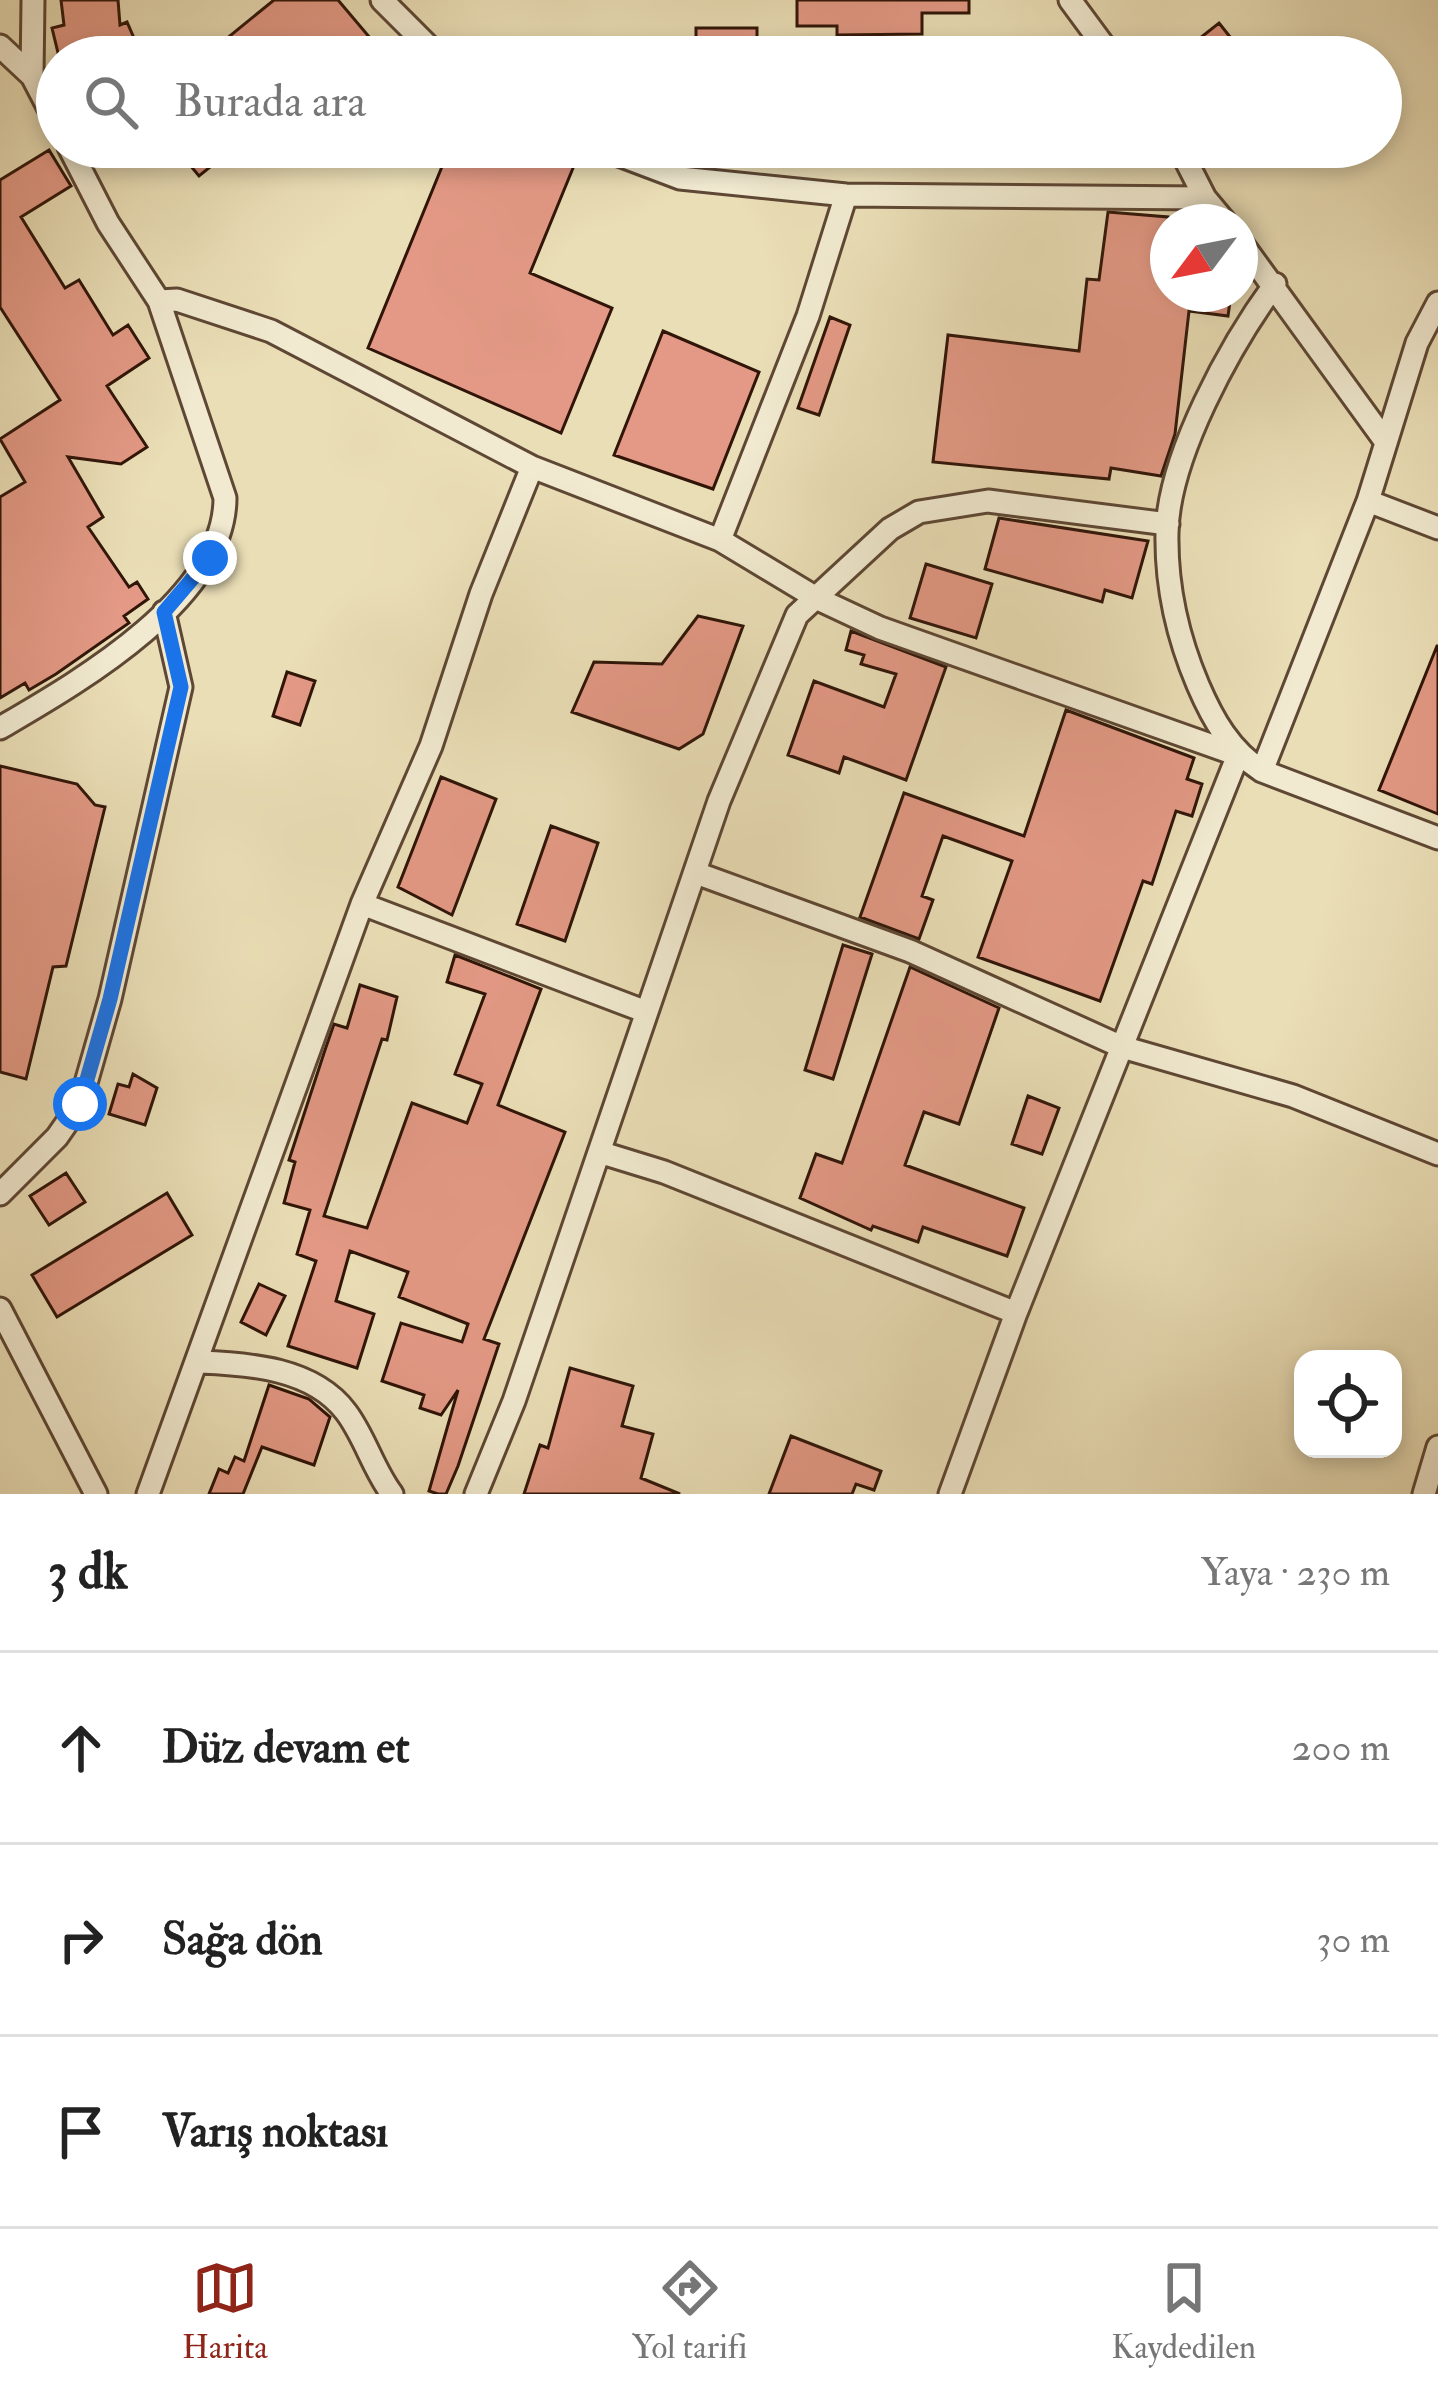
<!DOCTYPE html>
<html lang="tr">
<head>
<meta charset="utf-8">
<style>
	body { margin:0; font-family:"IM FELL Double Pica",serif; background:#f6f6f6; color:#222 }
	.controls { position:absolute; right:36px; bottom:36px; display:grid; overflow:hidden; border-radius:24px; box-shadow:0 6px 18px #0003 }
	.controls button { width:108px; height:108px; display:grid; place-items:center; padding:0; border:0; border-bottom:3px solid #e0e0e0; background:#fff; color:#222; font:60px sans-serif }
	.compass { position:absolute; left:1150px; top:204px; width:108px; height:108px; border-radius:50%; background:#fff; box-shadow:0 6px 18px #0003; rotate:238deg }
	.stop { position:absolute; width:36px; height:36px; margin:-27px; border:9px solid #1a73e8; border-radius:50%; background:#fff }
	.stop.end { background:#1a73e8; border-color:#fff; box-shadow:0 3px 12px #0008 }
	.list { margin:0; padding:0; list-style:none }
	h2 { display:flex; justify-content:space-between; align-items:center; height:156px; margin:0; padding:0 48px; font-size:51px }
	h2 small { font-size:39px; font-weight:400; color:#767676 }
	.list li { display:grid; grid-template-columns:78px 1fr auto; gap:36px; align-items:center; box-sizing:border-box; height:192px; padding:0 48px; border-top:3px solid #e0e0e0 }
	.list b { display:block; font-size:45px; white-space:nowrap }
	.list em { font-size:39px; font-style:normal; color:#767676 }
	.icon { flex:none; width:66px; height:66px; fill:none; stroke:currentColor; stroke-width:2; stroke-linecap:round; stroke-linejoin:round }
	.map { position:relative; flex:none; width:1438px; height:1494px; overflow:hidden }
	.search { position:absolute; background:#fff; box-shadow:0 6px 18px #0003; left:36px; right:36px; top:36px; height:132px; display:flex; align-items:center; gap:30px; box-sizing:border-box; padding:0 42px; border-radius:66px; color:#767676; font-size:45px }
	.sheet { height:732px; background:#fff }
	nav { display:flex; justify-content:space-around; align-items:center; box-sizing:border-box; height:168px; border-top:3px solid #e0e0e0; background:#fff; font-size:33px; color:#767676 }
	nav a { display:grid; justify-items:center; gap:6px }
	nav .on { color:#8f2418 }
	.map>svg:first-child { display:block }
	.building { fill:#e39985; stroke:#301508; stroke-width:3 }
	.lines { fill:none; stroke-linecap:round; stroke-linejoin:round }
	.minor-casing { stroke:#5e4734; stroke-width:27 }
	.minor { stroke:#f1ead0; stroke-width:21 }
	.route { stroke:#1a73e8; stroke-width:15 }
</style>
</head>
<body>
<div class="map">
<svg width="1438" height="1494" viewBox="0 0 1438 1494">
	<rect width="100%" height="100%" fill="#eadeb6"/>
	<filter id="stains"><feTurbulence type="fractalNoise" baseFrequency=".00167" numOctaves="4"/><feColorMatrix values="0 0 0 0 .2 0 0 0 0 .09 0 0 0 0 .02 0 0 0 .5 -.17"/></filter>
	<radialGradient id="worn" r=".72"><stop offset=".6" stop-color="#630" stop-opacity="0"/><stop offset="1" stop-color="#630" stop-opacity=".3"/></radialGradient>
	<path class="building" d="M61,0H118L120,25L127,22L137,45L109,57H59L52,28L64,25Z
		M274,0H338L371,39L349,57H204Z
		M797,0H969V13H922V34L837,35V26H797Z
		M1219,23L1246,57H1176Z
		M696,28H757V57H696Z
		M175,147H235L199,176Z
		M450,147L580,151L530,273L612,308L561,433L368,348Z
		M49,150L71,186L21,217L65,288L79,280L113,335L128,325L149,358L107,386L147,447L121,464L68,457L103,517L88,527L129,587L137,582L148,599L124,616L129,623L56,674L29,690L25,683L0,698V497L25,482L0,439L60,400L0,307V180Z
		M1108,212L1168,217V294H1231L1228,316L1189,311L1175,434L1161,476L1111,468L1109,479L933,462L948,335L1079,351L1087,279L1099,280Z
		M830,317L850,325L819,415L798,408Z
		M663,331L759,372L713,489L614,455Z
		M999,518L1148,541L1132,598L1105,590L1102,602L985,569Z
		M926,564L992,584L976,638L910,618Z
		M698,616L743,626L703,734L679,749L572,712L594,662L662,664Z
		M851,631L946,667L906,780L844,757L839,773L788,755L814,681L884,707L896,674L861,664L864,655L846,650Z
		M1437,646H1438V814L1379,790Z
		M287,672L315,681L300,725L273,716Z
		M1066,710L1194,758L1187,779L1202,784L1192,816L1176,811L1152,884L1143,881L1100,1001L978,957L1012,861L943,836L922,896L933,900L919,939L860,917L904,793L1024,836Z
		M0,766L77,784L95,805L105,807L66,966L53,967L26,1079L0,1072Z
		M441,777L496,799L452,915L398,887Z
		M551,826L598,843L565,941L517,924Z
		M843,945L872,954L833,1079L805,1070Z
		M455,955L541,989L498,1105L565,1132L484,1339L499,1344L458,1466L446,1494H438L429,1491L458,1390L441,1415L420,1408L424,1395L382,1381L401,1323L462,1342L468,1324L399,1297L408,1272L350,1251L336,1301L374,1314L357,1368L288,1346L316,1261L297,1254L310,1210L284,1203L295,1162L289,1160L325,1050L334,1024L347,1028L360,985L397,997L387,1040L382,1039L324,1216L367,1228L412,1103L467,1123L482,1084L455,1074L485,994L447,982Z
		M910,967L999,1008L959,1124L924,1112L905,1165L1024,1208L1007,1256L923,1227L918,1242L873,1226L871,1230L800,1198L816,1154L842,1163Z
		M133,1074L157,1088L145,1125L109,1114L118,1084L129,1087Z
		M1028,1096L1059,1108L1042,1154L1012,1144Z
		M66,1173L85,1202L49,1225L30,1196Z
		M167,1193L192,1235L57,1317L32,1275Z
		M259,1284L285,1296L266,1335L241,1322Z
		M570,1368L633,1386L622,1426L653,1434L641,1478L680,1494H524L540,1445L548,1448Z
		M269,1385L309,1399L330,1417L314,1465L262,1447L243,1494H209L219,1469L228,1473L235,1457L244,1461Z
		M791,1436L881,1471L874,1490L856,1484L852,1494H769Z"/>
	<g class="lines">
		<g class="minor-casing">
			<path id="minor" d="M382,0L439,57
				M1070,0L1112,57
				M0,46L32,76L57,124
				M32,76L33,0
				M598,147L680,178L846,195L1205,198
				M1179,147L1205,198L1225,222
				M1240,241L1383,438
				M1275,284C1231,344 1168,457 1167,533C1166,585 1178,638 1198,685C1213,720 1230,750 1262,771L1438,838
				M159,301L177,300L271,331L532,467L720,540L818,599L880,628L1238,755L1016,1313L950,1494
				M1368,501L1438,528
				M720,540L808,316L846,195
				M0,728C77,683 225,599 225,498L159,301L108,223L69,147
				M1262,771L1368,501L1417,343L1438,303
				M696,873L910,951L1122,1047L1293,1096L1438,1154
				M362,904L644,1011
				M599,1152L664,1172L1016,1313
				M0,1194L57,1137L80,1104L110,999L181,687L164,612
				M0,1309L96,1494
				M200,1362C249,1364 313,1368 346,1412C365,1437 373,1469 392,1494
				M148,1494L362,904L431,746L481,594L532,467
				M476,1494L514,1401L719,801L797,615L890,529L919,512L988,501L1168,524
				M1424,1494L1438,1447"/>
		</g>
		<use href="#minor" class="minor"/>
	</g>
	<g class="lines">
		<path class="route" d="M80,1104L110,999L181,687L164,612L210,558"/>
	</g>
	<rect width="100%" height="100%" filter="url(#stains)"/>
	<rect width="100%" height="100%" fill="url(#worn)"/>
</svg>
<div class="controls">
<button><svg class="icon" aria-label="locate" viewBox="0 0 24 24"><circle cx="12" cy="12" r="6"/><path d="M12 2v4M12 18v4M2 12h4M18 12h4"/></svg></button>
</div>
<svg class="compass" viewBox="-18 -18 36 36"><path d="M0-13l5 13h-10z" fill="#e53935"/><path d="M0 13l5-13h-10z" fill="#767676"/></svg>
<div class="stop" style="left:80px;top:1104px"></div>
<div class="stop end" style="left:210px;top:558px"></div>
<div class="search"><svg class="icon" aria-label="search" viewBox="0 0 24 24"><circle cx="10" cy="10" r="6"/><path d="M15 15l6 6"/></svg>Burada ara</div>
</div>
<section class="sheet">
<h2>3 dk<small>Yaya · 230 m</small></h2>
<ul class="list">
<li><svg class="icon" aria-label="ahead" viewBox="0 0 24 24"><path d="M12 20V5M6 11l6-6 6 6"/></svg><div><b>Düz devam et</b></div><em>200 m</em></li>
<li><svg class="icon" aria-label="right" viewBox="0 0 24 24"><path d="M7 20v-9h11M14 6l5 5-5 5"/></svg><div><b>Sağa dön</b></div><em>30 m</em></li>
<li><svg class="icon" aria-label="arrive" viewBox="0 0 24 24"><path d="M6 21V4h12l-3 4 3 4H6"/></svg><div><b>Varış noktası</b></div></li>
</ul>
</section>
<nav>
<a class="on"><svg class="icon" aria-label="map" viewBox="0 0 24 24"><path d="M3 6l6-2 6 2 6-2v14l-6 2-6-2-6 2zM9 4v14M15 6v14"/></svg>Harita</a>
<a><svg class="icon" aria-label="directions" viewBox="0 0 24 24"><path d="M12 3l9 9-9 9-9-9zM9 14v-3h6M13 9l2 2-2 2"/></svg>Yol tarifi</a>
<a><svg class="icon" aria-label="saved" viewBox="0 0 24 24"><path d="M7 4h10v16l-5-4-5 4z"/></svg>Kaydedilen</a>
</nav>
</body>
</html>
